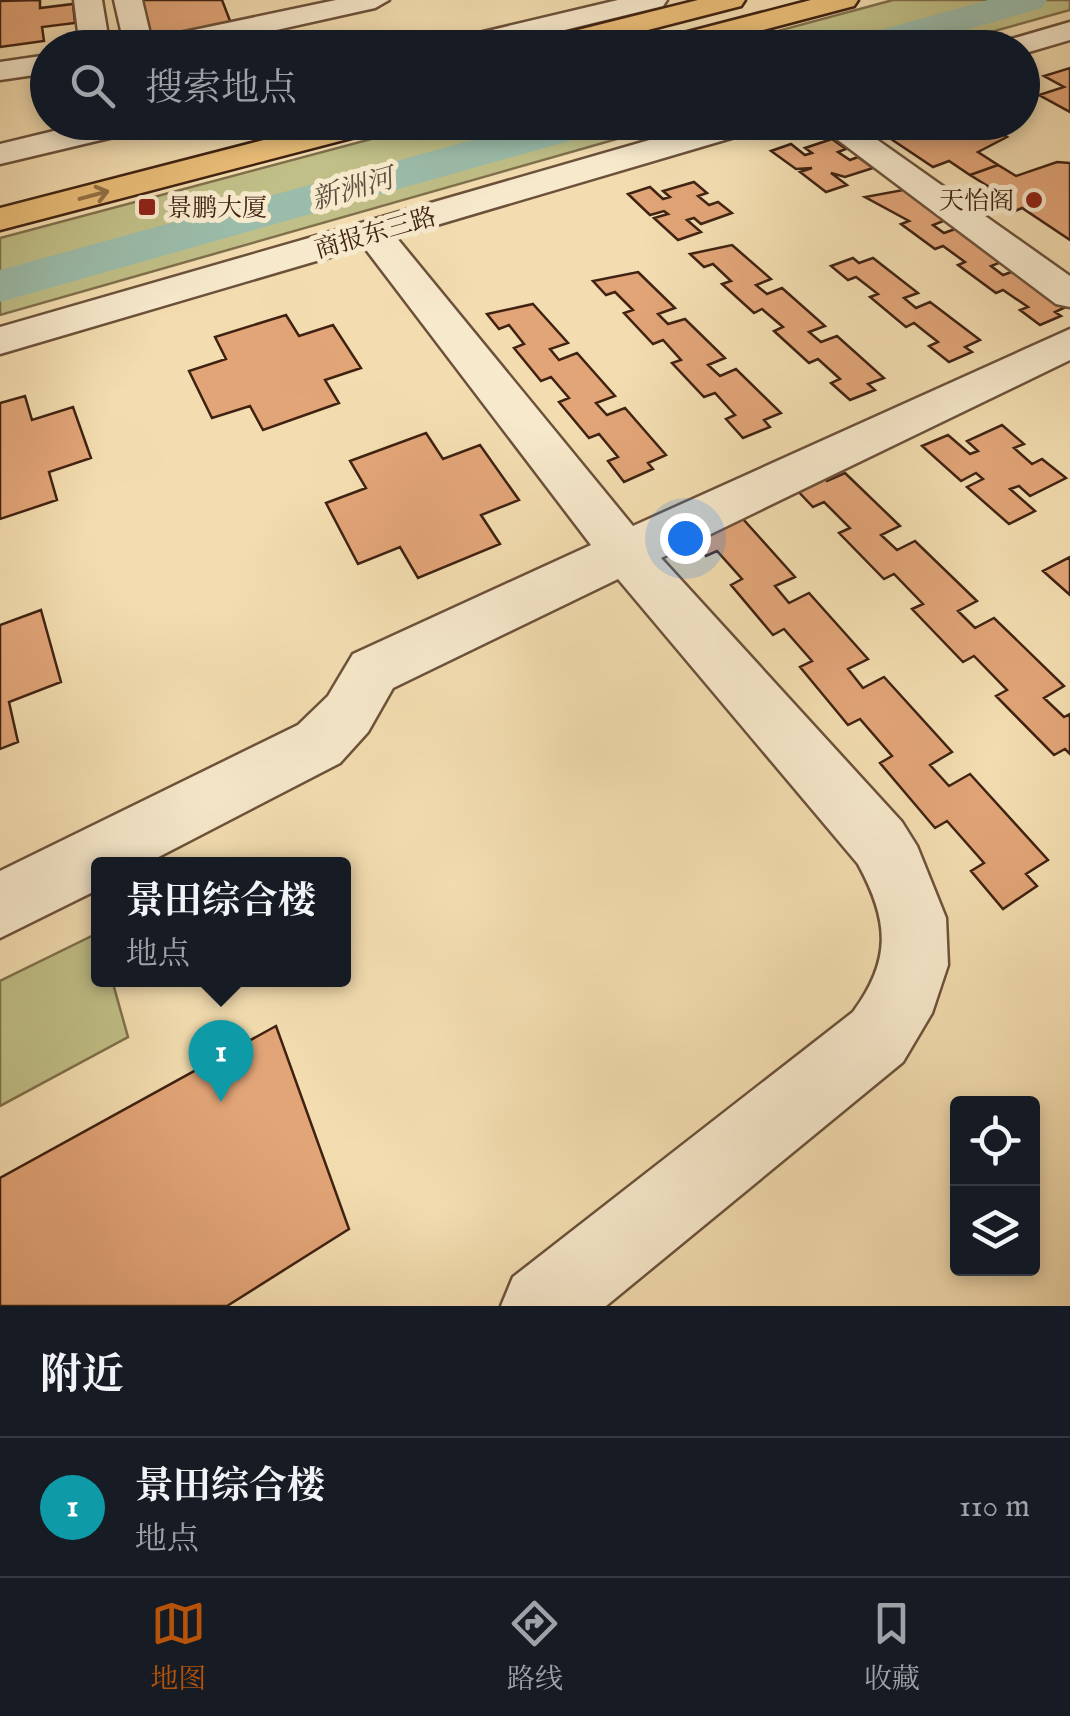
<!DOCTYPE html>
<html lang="zh">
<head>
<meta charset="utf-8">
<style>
	body { margin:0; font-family:"IM FELL English","Noto Serif SC",serif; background:#242831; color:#f1f3f6 }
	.controls { position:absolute; right:30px; bottom:30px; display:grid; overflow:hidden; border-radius:10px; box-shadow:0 5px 15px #0003 }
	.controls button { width:90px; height:90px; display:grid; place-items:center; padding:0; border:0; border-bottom:2px solid #363941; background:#171b24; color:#f1f3f6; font:50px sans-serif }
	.you { position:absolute; left:685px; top:538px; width:35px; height:35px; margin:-25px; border:8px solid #fff; border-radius:50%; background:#1a73e8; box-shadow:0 0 0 15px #1a73e833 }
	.badge { display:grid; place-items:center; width:65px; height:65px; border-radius:50%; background:#b45309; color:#fff; font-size:32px; font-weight:700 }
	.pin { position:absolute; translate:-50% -82px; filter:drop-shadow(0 2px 5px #0008) }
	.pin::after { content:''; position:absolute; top:52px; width:35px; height:30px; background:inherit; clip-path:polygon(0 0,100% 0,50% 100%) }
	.popup { position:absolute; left:91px; top:857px; width:260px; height:130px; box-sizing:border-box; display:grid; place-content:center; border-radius:10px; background:#171b24; filter:drop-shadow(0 2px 8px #0005); font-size:32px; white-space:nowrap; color:#9ea1a6 }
	.popup b { font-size:38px; color:#f1f3f6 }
	.popup::after { content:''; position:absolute; left:50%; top:100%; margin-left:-20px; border:20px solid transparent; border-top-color:#171b24 }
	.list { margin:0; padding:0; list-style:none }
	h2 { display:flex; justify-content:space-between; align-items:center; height:130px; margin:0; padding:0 40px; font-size:42px }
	h2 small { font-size:32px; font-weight:400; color:#9ea1a6 }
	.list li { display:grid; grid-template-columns:65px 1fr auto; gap:30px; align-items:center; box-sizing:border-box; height:140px; padding:0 40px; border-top:2px solid #363941 }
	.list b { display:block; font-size:38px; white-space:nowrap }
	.list p { margin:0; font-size:32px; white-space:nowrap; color:#9ea1a6 }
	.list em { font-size:32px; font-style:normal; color:#9ea1a6 }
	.icon { flex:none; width:55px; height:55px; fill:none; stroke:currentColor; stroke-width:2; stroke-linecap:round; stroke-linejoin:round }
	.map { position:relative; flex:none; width:1070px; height:1306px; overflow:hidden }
	.search { position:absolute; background:#171b24; box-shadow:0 5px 15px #0003; left:30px; right:30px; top:30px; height:110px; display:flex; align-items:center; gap:25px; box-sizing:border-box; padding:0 35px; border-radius:55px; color:#9ea1a6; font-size:38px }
	.sheet { height:270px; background:#171b24 }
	nav { display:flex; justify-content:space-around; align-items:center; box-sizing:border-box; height:140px; border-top:2px solid #363941; background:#171b24; font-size:28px; color:#9ea1a6 }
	nav a { display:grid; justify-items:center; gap:5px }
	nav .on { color:#b45309 }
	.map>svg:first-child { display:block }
	.green { fill:#c0bf87; stroke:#80704c; stroke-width:2.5 }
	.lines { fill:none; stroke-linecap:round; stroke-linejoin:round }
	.river { fill:#9bbcaa; fill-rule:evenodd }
	.building { fill:#e2a578; stroke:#3f2212; stroke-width:2.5 }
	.minor-casing { stroke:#6c513a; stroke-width:5 }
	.major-casing { stroke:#3f2212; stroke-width:5 }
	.minor { fill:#f7e9cc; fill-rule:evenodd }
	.major { fill:#eabe78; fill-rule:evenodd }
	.oneway { stroke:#947045 }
	.poi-dot { fill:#8f2418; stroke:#f7e9cc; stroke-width:4 }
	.labels { text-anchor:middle; stroke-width:10; stroke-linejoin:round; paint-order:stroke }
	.far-poi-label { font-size:25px; fill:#3f2212; stroke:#f7e9cc; text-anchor:end }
	.far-street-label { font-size:25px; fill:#3f2212; stroke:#f7e9cc }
	.far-water-label { font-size:28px; font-style:italic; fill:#5b5040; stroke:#f7e9cc }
</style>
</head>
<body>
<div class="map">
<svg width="1070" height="1306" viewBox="0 0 1070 1306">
	<rect width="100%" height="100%" fill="#f3ddb0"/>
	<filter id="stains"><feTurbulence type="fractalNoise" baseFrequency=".002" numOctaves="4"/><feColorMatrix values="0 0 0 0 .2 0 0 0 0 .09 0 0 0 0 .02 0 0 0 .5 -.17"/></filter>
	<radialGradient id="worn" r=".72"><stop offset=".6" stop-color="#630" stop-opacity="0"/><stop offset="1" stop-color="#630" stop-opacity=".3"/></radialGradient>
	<path class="green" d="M893,0H1070V10L937,47H718Z
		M435,122L673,123L0,315V238Z
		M98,933L99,980H112L128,1037L0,1106V981Z"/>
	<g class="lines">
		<path class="river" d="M988,0H1047L1042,8L903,48H839L844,40Z
			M538,122H610L604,131L0,302V270Z"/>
	</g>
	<path class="building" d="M40,0V8L73,4L75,23L42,27L44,41L0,47V1Z
		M140,0H222L232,26L150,39Z
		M1070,68V112L1039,95L1064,87L1044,76Z
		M876,122H983L1007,137L978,152L998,165L970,175L949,161L933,167L870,125Z
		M832,139L846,149L838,152L850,160L858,157L873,168L845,177L831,173L847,185L826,192L800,172L812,168L796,169L771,151L791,144L805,155L812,153L805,148Z
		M1057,162L1070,163V240L1022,208L1015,211L984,191L991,188L970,175L998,165L1016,176Z
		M694,182L707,193L698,196L709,205L718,202L732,213L701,224L694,218L687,220L701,232L678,240L654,218L668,214L664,211L650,215L628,194L650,187L663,199L670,197L663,191Z
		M903,190L946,220L933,225L944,233L958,228L1004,261L991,266L1003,275L1017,270L1068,306L1055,312L1061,316L1040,325L1020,310L1028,307L1003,290L996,293L958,265L965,262L943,246L935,249L901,224L909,221L865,197Z
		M732,245L771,279L756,285L767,294L782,288L825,326L809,332L821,342L837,336L884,378L868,384L875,390L850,400L831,383L840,379L818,359L809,363L774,331L783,327L762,309L754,313L722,284L731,281L713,264L704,267L690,254Z
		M853,258L859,263L873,258L918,293L904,298L916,308L930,302L980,340L965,347L972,352L949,362L929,346L938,342L914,323L906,327L870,297L878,294L856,277L848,280L831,266Z
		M638,272L675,308L658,314L668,324L685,319L725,358L708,365L720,376L736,369L781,413L764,420L770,427L743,438L726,419L735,415L715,393L704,397L672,363L681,360L663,340L653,344L624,313L633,310L615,292L606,295L593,281Z
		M533,304L568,343L550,349L559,360L577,353L615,396L596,403L607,415L625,408L666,455L648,463L653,469L624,482L608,461L618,457L599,434L589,438L559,402L569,398L551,377L541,381L514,348L524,344L509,325L499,329L487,314Z
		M286,315L299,336L333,325L361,368L325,380L339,403L263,430L250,406L212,418L189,371L226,359L215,337Z
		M25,396L32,420L73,407L91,458L49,472L57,500L0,519V403Z
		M1002,425L1024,444L1014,448L1032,464L1042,459L1066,478L1030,496L1019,486L1010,489L1035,511L1009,524L967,487L983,479L976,473L961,481L922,446L948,435L970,454L978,451L967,441Z
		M426,433L443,459L480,445L519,500L481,515L500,544L418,578L400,547L358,564L326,503L366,488L350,461Z
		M845,473L900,526L881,535L897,550L915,541L977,601L958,611L975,628L994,618L1064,686L1044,698L1064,717L1070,714V754L1065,749L1054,755L996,696L1007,690L974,656L963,662L912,609L923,604L894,574L884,579L839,533L850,528L824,502L813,507L793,486L821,474L827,481Z
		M743,519L795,577L775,586L789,603L809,593L868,659L848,669L863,688L884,677L952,752L930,765L949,786L970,774L1048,860L1026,874L1037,886L1003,909L971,871L984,863L947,821L935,828L880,763L892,756L860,719L848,725L800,667L812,661L784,629L773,635L731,585L742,579L717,551L706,556L687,533L723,527Z
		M1070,557V595L1043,571Z
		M41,610L61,682L9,702L18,742L0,749V625Z
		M276,1026L349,1229L227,1306H0V1178Z"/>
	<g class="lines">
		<g class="minor-casing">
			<path id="minor" d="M74,0H102L110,48H80Z
				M114,0H142L151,38H156L336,0H389L375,8L195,48H125Z
				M618,0H667L663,6L491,48H437L441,42Z
				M1070,22V40L1022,54V48H997L1001,42Z
				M48,55V73L0,80V62Z
				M91,122H151L147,129L0,164V144Z
				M712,122H766L762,129L396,237L633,526L1070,329V360L661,558L902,822L917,846L946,918L948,965L932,1013L903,1062L606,1306H501L513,1277L853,1012C892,959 889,921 858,864L618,579L393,688L368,732L340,763L145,864H99V889L0,938V871L298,725L328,696L353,654L591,545L364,247L0,354V327Z
				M814,122H852L1070,276V307L1056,304Z"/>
		</g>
		<g class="major-casing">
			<path id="major" d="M698,0H745L741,6L578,48H526L530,42Z
				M811,0H858L854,6L695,48L680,46L675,40L680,34Z
				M333,122H390L386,129L0,230V208Z"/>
		</g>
		<use href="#minor" class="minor"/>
		<use href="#major" class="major"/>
	</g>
	<defs><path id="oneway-shaft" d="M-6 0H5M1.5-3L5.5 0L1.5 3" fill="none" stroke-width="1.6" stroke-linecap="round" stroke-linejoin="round" transform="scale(2.5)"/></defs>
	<use class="oneway" href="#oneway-shaft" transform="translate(94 195) rotate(-15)"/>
	<g class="poi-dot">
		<circle cx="1034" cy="200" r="10"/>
		<rect x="137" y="197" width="20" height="20" rx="5"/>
	</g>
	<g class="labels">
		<g class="far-poi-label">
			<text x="1014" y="209">天怡阁</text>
			<text x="167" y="216" text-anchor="start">景鹏大厦</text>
		</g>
		<g class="far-street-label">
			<text transform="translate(375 232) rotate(-16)" y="9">商报东三路</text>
		</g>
		<g class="far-water-label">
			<text transform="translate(352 188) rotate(-16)" y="10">新洲河</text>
		</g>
	</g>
	<rect width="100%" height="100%" filter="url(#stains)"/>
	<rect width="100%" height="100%" fill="url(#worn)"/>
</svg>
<div class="controls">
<button><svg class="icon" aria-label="locate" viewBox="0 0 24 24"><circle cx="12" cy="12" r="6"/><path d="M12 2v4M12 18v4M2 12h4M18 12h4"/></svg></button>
<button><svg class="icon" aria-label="layers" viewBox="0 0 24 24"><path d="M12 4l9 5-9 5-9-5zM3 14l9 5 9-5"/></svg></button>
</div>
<div class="you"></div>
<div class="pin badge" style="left:221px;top:1102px;background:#0f9aa8">1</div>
<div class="popup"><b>景田综合楼</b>地点</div>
<div class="search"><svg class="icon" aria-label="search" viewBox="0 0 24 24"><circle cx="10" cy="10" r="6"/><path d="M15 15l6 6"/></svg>搜索地点</div>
</div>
<section class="sheet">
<h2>附近<small></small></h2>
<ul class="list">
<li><span class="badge" style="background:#0f9aa8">1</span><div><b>景田综合楼</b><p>地点</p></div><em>110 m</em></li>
</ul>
</section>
<nav>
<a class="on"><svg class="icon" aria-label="map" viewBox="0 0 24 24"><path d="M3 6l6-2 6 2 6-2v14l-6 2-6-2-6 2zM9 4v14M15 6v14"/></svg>地图</a>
<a><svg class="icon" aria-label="directions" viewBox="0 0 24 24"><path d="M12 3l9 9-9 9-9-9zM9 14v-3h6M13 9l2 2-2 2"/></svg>路线</a>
<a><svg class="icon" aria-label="saved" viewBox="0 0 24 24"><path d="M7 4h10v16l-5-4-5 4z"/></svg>收藏</a>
</nav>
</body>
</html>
